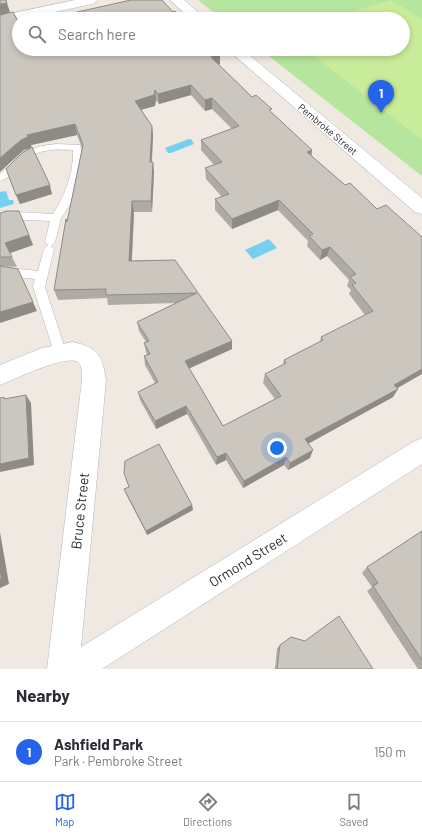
<!DOCTYPE html>
<html lang="en">
<head>
<meta charset="utf-8">
<style>
	body { margin:0; font-family:Barlow,sans-serif; background:#f2f2f3; color:#2b2b33 }
	.you { position:absolute; left:277px; top:448px; width:14px; height:14px; margin:-10px; border:3px solid #fff; border-radius:50%; background:#1a73e8; box-shadow:0 0 0 6px #1a73e833 }
	.badge { display:grid; place-items:center; width:26px; height:26px; border-radius:50%; background:#2563eb; color:#fff; font-size:13px; font-weight:700 }
	.pin { position:absolute; translate:-50% -33px; filter:drop-shadow(0 1px 2px #0008) }
	.pin::after { content:''; position:absolute; top:21px; width:14px; height:12px; background:inherit; clip-path:polygon(0 0,100% 0,50% 100%) }
	.list { margin:0; padding:0; list-style:none }
	h2 { display:flex; justify-content:space-between; align-items:center; height:52px; margin:0; padding:0 16px; font-size:17px }
	h2 small { font-size:13px; font-weight:400; color:#7c7c81 }
	.list li { display:grid; grid-template-columns:26px 1fr auto; gap:12px; align-items:center; box-sizing:border-box; height:60px; padding:0 16px; border-top:1px solid #e1e1e2 }
	.list b { display:block; font-size:15px; white-space:nowrap }
	.list p { margin:0; font-size:13px; white-space:nowrap; color:#7c7c81 }
	.list em { font-size:13px; font-style:normal; color:#7c7c81 }
	.icon { flex:none; width:22px; height:22px; fill:none; stroke:currentColor; stroke-width:2; stroke-linecap:round; stroke-linejoin:round }
	.map { position:relative; flex:none; width:422px; height:669px; overflow:hidden }
	.search { position:absolute; background:#fff; box-shadow:0 2px 6px #0003; left:12px; right:12px; top:12px; height:44px; display:flex; align-items:center; gap:10px; box-sizing:border-box; padding:0 14px; border-radius:22px; color:#7c7c81; font-size:15px }
	.sheet { height:112px; background:#fff }
	nav { display:flex; justify-content:space-around; align-items:center; box-sizing:border-box; height:56px; border-top:1px solid #e1e1e2; background:#fff; font-size:11px; color:#7c7c81 }
	nav a { display:grid; justify-items:center; gap:2px }
	nav .on { color:#2563eb }
	.map>svg:first-child { display:block }
	.green { fill:#b6e59e }
	.pitch { fill:#c9ec9a }
	.water { fill:#75cff0 }
	.lines { fill:none; stroke-linecap:round; stroke-linejoin:round }
	.service-casing { stroke:#b4b7c1; stroke-width:1 }
	.minor-casing { stroke:#b4b7c1; stroke-width:1 }
	.service { fill:#fff; fill-rule:evenodd }
	.minor { fill:#fff; fill-rule:evenodd }
	.wall { fill:#afaba4; fill-rule:evenodd }
	.shaded-wall { fill:#8e8b86 }
	.building { fill:#cbc7bf; stroke:#8e8b86; fill-rule:evenodd }
	.labels { text-anchor:middle; stroke-width:3; stroke-linejoin:round; paint-order:stroke }
	.far-street-label { font-size:10px; fill:#2e2e2e; stroke:#fff }
	.near-street-label { font-size:14px; fill:#2e2e2e; stroke:#fff }
</style>
</head>
<body>
<div class="map">
<svg width="422" height="669" viewBox="0 0 422 669">
	<rect width="100%" height="100%" fill="#efe9e1"/>
	<path class="green" d="M198,0H422V176L260,49H403V19H222Z"/>
	<path class="pitch" d="M391,0L422,19V140L305,49H403V19H327Z"/>
	<path class="water" d="M189,139H191L194,144L171,153H168L165,148Z
		M6,191L9,200H13L14,204L0,208V192Z
		M269,239L277,248L253,259L245,250Z"/>
	<g class="lines">
		<g class="service-casing">
			<path id="service" d="M56,144L80,145L83,160L73,200L61,218L55,242L51,246L54,249L45,287L66,352L64,356L60,357L56,356L54,352L33,287L35,279L0,275V267L38,271L44,249L48,245L45,242L50,221L0,219V211L53,214C65,196 74,172 73,150C57,149 36,149 24,161C16,168 11,178 0,181V174L25,151L42,146Z"/>
		</g>
		<g class="minor-casing">
			<path id="minor" d="M75,0H98L92,4L0,24V16Z
				M170,0H184L206,19H191Z
				M227,49H242L422,198V214L415,212Z
				M73,342C98,348 102,354 106,380L81,647L413,442L422,438V464L102,669H47L82,380C82,375 83,366 78,362C65,354 14,380 0,385V365L42,348Z"/>
		</g>
		<use href="#service" class="service"/>
		<use href="#minor" class="minor"/>
	</g>
	<path class="wall" d="M0,0L10,12L3,14L19,23L220,54V64L219,65L252,97L271,113L311,156L345,185L397,389L393,397L308,444L310,458L288,470L284,465L243,488L226,460L216,465L187,414L156,429L140,400L138,392L155,383L145,365L144,356L147,355L146,352L144,343L146,342L139,331L137,322L176,303L108,305L107,298L58,300L54,290L67,222L82,148L77,135L31,145L52,194L20,204L6,169L30,148L24,150ZM191,95L205,111L212,109L232,129L201,140V150L214,165L205,168L206,179L222,197L215,199V210L232,229L278,210L308,241L307,246L320,260L327,256L349,280L347,286L351,290L349,294L365,315L321,337L320,342L284,360L283,365L265,374L263,383L275,399L223,426L189,368L232,349L175,260L132,261L134,212H152L154,172L152,162L153,136L152,126L141,110L155,106L156,100L159,104Z
		M0,213L29,235L33,245L10,253L17,267L0,266Z
		M129,487L192,505L193,510L147,535L126,494L124,489Z
		M422,531V669H418L367,591L372,587L362,573L367,567Z
		M280,645L373,669H275L277,648Z"/>
	<path class="shaded-wall" d="M7,3L10,12L0,15V4Z
		M220,54V64L211,67V57Z
		M191,85V95L159,104L158,94Z
		M155,90L156,100L155,106L136,111L135,101Z
		M212,98V109L205,111V100Z
		M75,124L77,135L31,145V148L24,150L0,172V158L21,140L27,135Z
		M152,126L153,136L151,172L150,162Z
		M312,150L311,160L307,152Z
		M153,162L154,172L152,212L151,201Z
		M50,185L52,194L20,204L16,195Z
		M279,200L278,210L232,229V219Z
		M132,201L134,212L131,271L129,261Z
		M29,235L33,245L10,253L5,243Z
		M330,247L327,256L320,260L322,250Z
		M33,302L37,311L0,323V312Z
		M232,341V349L186,370L185,361Z
		M422,369V374L389,393L394,385Z
		M398,389L393,397L302,447L305,439Z
		M26,395L31,403L34,465L0,472V464Z
		M186,406L187,414L156,429L155,421Z
		M313,450L310,458L288,470L290,463Z
		M226,453V460L216,465L217,457Z
		M286,457L284,465L243,488L244,481Z
		M192,505L193,510L147,535L146,531Z
		M0,532L9,584L0,588Z"/>
	<path class="building" d="M0,0H6L7,3L0,4Z
		M131,0H162L173,12L175,11L181,19H39L54,16L55,17Z
		M13,12L19,23V49H215L220,54L211,57L252,97L256,95L272,109L269,110L312,150L307,152L345,185L350,183L377,209L386,205L422,237V369L394,385L398,389L305,439L313,450L290,463L286,457L244,481L226,453L217,457L186,406L155,421L138,392L158,382L144,356L150,354L144,343L149,341L137,322L197,293L106,295V289L54,290L66,219L67,222L83,145L75,124L27,135L28,137L21,140L0,158V15ZM191,85L205,100L212,98L239,126L201,140L222,162L205,168L229,194L215,199L232,219L279,200L313,234L309,236L322,250L330,247L356,274L350,277L356,283L352,285L373,311L321,337L323,340L284,360L286,363L265,374L281,396L223,426L185,361L232,341L175,260L129,261L132,201H151L153,162H150L152,126L135,101L154,95L155,90L158,94Z
		M32,147L50,185L16,195L6,169L22,153Z
		M7,211H19L29,235L5,243L12,257H0V213Z
		M0,266L18,269L33,302L0,312Z
		M26,395L29,458L0,464V398L4,397V399Z
		M159,444L192,505L146,531L124,489L129,487L124,473L125,461Z
		M422,531V660L373,586L378,583L367,567Z
		M0,569L2,579H0Z
		M339,616L373,669H277L280,645L291,637L305,641Z"/>
	<g class="labels">
		<g class="far-street-label">
			<text transform="translate(328 129) rotate(40)" y="4">Pembroke Street</text>
		</g>
		<g class="near-street-label">
			<text transform="translate(80 511) rotate(-84)" y="5">Bruce Street</text>
			<text transform="translate(248 560) rotate(-32)" y="5">Ormond Street</text>
		</g>
	</g>
</svg>
<div class="you"></div>
<div class="pin badge" style="left:381px;top:113px">1</div>
<div class="search"><svg class="icon" aria-label="search" viewBox="0 0 24 24"><circle cx="10" cy="10" r="6"/><path d="M15 15l6 6"/></svg>Search here</div>
</div>
<section class="sheet">
<h2>Nearby<small></small></h2>
<ul class="list">
<li><span class="badge">1</span><div><b>Ashfield Park</b><p>Park · Pembroke Street</p></div><em>150 m</em></li>
</ul>
</section>
<nav>
<a class="on"><svg class="icon" aria-label="map" viewBox="0 0 24 24"><path d="M3 6l6-2 6 2 6-2v14l-6 2-6-2-6 2zM9 4v14M15 6v14"/></svg>Map</a>
<a><svg class="icon" aria-label="directions" viewBox="0 0 24 24"><path d="M12 3l9 9-9 9-9-9zM9 14v-3h6M13 9l2 2-2 2"/></svg>Directions</a>
<a><svg class="icon" aria-label="saved" viewBox="0 0 24 24"><path d="M7 4h10v16l-5-4-5 4z"/></svg>Saved</a>
</nav>
</body>
</html>
